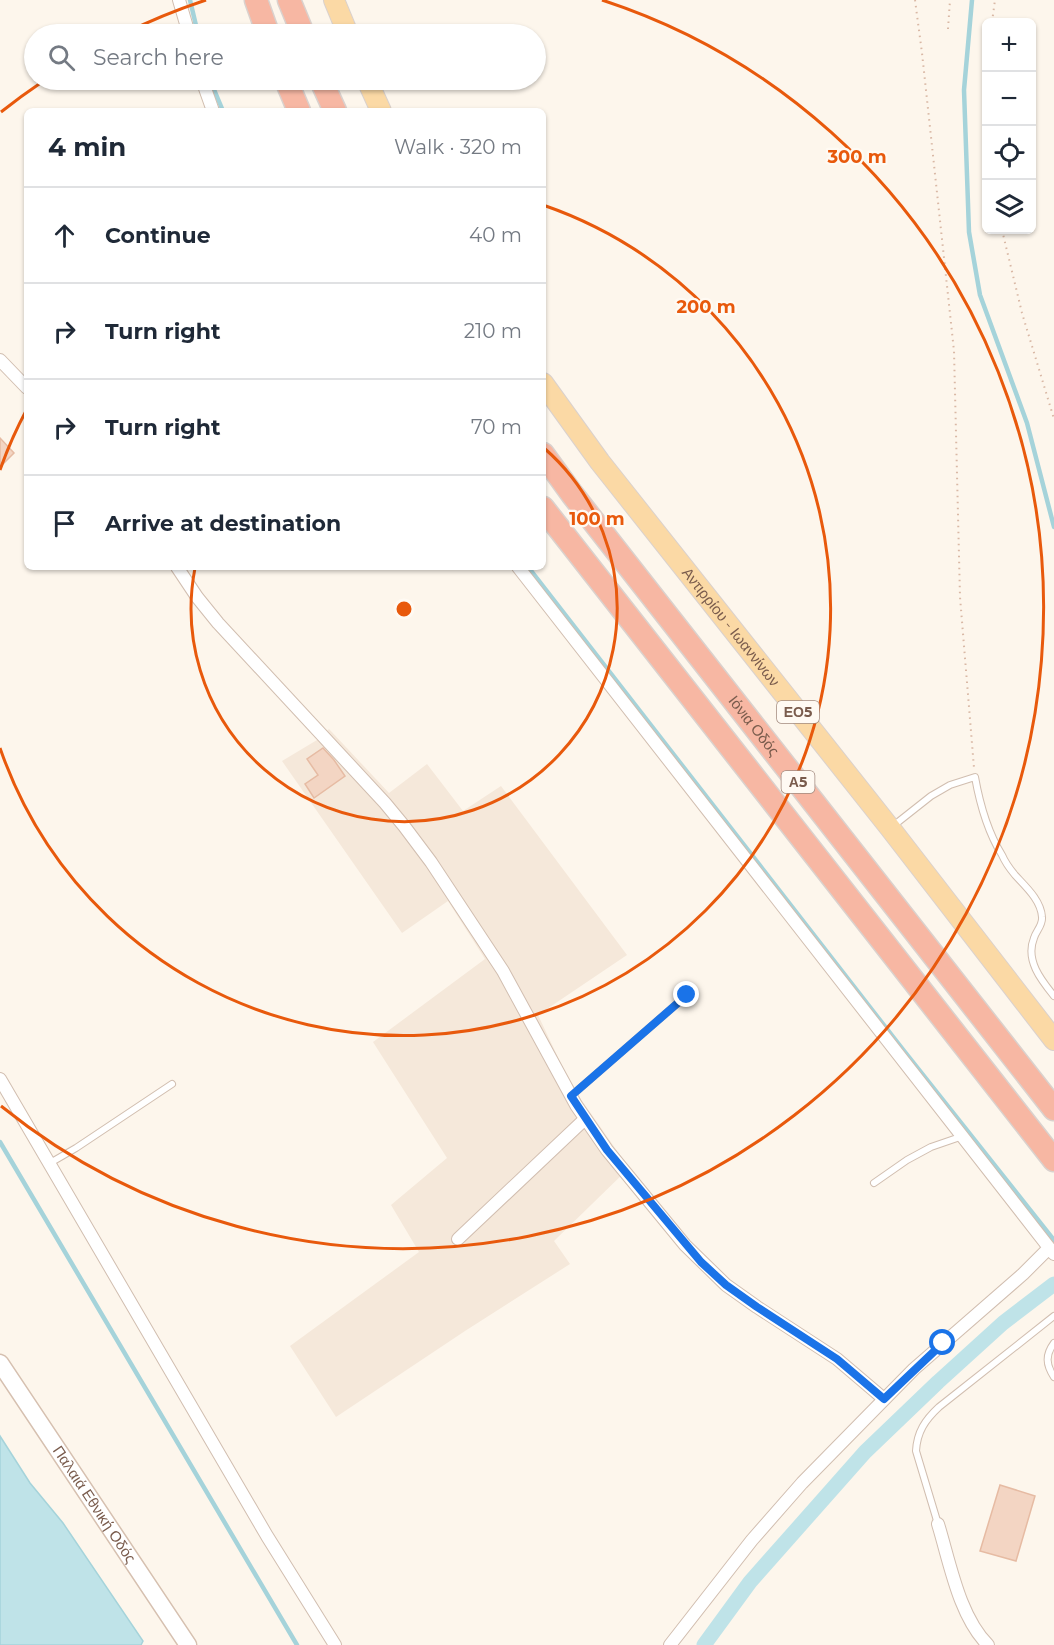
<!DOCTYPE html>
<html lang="en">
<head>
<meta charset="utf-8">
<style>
	body { margin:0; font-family:Montserrat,sans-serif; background:#f2f2f3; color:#1f2937 }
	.controls { position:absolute; right:18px; top:18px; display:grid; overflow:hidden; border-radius:9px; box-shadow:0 2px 4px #0004 }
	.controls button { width:54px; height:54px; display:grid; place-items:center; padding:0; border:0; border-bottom:2px solid #e0e1e3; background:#fff; color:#1f2937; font:30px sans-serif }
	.stop { position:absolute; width:18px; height:18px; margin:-14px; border:4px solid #1a73e8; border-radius:50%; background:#fff }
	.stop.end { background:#1a73e8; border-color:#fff; box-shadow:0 2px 6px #0008 }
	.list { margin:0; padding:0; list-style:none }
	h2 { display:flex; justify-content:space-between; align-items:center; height:78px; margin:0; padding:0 24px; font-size:26px }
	h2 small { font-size:20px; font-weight:400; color:#747a83 }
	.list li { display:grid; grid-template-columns:39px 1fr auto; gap:18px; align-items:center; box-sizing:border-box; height:96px; padding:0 24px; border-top:2px solid #e0e1e3 }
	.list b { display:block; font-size:22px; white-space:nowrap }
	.list em { font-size:20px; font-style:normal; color:#747a83 }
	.icon { flex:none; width:33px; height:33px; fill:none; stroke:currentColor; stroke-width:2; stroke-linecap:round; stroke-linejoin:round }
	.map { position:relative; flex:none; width:1054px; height:1645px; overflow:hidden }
	.search { position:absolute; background:#fff; box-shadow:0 2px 4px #0004; left:24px; top:24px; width:522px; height:66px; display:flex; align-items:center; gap:15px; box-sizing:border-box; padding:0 21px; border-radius:33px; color:#747a83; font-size:22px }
	.panel { position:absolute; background:#fff; box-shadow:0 2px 4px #0004; left:24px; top:108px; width:522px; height:462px; border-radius:9px }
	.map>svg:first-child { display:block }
	.residential { fill:#f5e8da }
	.water { fill:#bfe3e8; stroke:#a5d3da; stroke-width:1.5 }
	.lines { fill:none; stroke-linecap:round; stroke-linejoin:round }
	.stream { stroke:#a5d3da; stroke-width:4.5 }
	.canal { stroke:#bfe3e8; stroke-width:15 }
	.building { fill:#f3d5c3; stroke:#e6bba3; stroke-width:1.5 }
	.service-casing { stroke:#d1beb0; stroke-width:8 }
	.minor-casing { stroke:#d1beb0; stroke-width:14 }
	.secondary-casing { stroke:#d6c0b0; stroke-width:19 }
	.primary-casing { stroke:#dad1cd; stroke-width:22 }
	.motorway-casing { stroke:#dad1cd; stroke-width:25 }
	.path { stroke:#d9b8a5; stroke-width:2; stroke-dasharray:1.5 4.5; stroke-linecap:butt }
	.service { stroke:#fff; stroke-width:6 }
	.minor { stroke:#fff; stroke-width:12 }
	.secondary { stroke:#fff; stroke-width:16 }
	.primary { stroke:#fbd9a5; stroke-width:20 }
	.motorway { stroke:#f7b7a3; stroke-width:22 }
	.route { stroke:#1a73e8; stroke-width:8 }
	.ring { fill:none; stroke:#e8590c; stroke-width:3 }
	.labels { text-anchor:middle; stroke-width:4.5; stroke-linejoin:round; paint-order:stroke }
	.shield { fill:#fffaf3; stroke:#a28b7f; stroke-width:1.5 }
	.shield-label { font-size:14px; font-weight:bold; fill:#7a5c4d }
	.street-label { font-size:15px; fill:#7a5c4d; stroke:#fffaf3 }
	.centre { fill:#e8590c; stroke:#fffaf3; stroke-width:3 }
	.ring-label { font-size:18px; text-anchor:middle; font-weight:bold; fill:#e8590c; stroke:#fffaf3; stroke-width:4.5; stroke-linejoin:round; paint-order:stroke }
</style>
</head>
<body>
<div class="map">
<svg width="1054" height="1645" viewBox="0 0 1054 1645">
	<rect width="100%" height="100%" fill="#fdf6ec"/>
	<path class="residential" d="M329,729L389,793L427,764L463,811L501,786L627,955L538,1015L571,1085L629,1168L554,1241L570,1264L465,1331L336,1417L290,1346L419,1252L391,1205L447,1158L373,1042L485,959L448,901L402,933L282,761L317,740Z"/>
	<path class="water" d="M0,1436L30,1483L63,1523L143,1641L141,1645H0Z"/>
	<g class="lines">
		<path class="stream" d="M190,0L198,34
			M972,0L964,90L969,232L980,295L1027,423L1054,527
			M210,80L223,111
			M528,567L904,1051L1054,1240
			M0,1142L297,1645"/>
		<path class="canal" d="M704,1645L750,1582L865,1452L938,1382L1003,1323L1054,1284"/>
	</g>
	<path class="building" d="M0,438L14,453L0,467Z
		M323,748L334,760L345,776L314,798L305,784L318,775L307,759Z
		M1000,1485L1035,1496L1016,1561L980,1551Z"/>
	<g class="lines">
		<g class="service-casing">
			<path id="service" d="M893,826L931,796L950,785L975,777C980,805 987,831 1002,855C1005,862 1010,869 1015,875C1025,886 1041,900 1042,917C1043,925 1036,931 1034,938C1025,960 1041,980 1054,996
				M571,1096L687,995
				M50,1163L76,1148L172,1084
				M874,1183L907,1160L931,1147L963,1136
				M1054,1343C1045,1355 1046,1365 1054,1377
				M938,1524L916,1451C917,1432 925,1420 939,1407L1054,1316"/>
		</g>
		<g class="minor-casing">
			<path id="minor" d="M179,0L189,34
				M202,80L213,111
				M0,360L27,388
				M177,567L197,597L218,623L385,803L404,826L431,862L503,971L576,1105L607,1150L685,1245L726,1285L757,1307L837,1359L884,1399
				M518,567L1054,1254
				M0,1079L267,1536L335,1645
				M458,1239L585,1119
				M938,1524C950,1563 959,1616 988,1645
				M670,1645L752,1540L802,1483L914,1369L1023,1274L1049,1248"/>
		</g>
		<g class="secondary-casing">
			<g id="secondary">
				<path id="s1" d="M0,1363L188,1645"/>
			</g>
		</g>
		<g class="primary-casing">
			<g id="primary">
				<path d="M334,0L348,34"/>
				<path d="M367,80L381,111"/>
				<path id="s2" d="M543,383L600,462L890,828L1054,1040"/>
			</g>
		</g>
		<g class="motorway-casing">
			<g id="motorway">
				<path d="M256,0L268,34"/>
				<path d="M289,0L303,34"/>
				<path d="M286,80L299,111"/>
				<path d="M321,80L335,111"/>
				<path id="s3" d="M543,454L572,494L1054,1109"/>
				<path d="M543,508L1054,1160"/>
			</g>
		</g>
		<path class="path" d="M915,0L922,53L954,351L960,597L974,768
			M992,22L995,0
			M948,29L950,0
			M1002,230L1022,313L1054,419"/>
		<use href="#service" class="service"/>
		<use href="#minor" class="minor"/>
		<use href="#secondary" class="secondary"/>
		<use href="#primary" class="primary"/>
		<use href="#motorway" class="motorway"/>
	</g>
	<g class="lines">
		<path class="route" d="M687,995L571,1096L607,1150L701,1262L726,1285L757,1307L837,1359L884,1399L943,1343"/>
	</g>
	<g class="ring">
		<path d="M544 448A213 213 0 1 1 195 568"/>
		<path d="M0 470A427 427 0 0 1 27 409M543 205A427 427 0 1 1 0 748"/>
		<path d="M1 112A640 640 0 0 1 42 82M123 34A640 640 0 0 1 206 0M602 0A640 640 0 1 1 1 1106"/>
	</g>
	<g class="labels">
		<g class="shield">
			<rect x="777" y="701" width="42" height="22" rx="4.5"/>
			<rect x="781.5" y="771" width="33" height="22" rx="4.5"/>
		</g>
		<g class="shield-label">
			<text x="798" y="717">ΕΟ5</text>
			<text x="798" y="787">Α5</text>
		</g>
		<g class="street-label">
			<text dy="5" stroke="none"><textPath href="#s2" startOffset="308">Αντιρρίου - Ιωαννίνων</textPath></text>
			<text dy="5" stroke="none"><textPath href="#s3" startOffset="344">Ιόνια Οδός</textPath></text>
			<text dy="5" stroke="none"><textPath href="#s1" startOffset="170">Παλαιά Εθνική Οδός</textPath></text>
		</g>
	</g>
	<circle cx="404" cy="609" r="9" class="centre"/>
	<g class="ring-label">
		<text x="857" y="163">300 m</text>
		<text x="706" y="313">200 m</text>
		<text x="597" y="525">100 m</text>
	</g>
</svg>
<div class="controls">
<button>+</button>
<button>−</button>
<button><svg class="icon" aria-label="locate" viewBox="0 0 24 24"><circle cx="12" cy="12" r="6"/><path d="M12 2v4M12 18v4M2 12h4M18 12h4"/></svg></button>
<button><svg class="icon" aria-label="layers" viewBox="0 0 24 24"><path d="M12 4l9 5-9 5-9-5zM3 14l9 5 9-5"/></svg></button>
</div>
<div class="stop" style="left:943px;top:1343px"></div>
<div class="stop end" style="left:687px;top:995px"></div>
<div class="search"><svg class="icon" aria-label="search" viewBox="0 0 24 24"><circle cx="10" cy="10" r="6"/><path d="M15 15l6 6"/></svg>Search here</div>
<section class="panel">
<h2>4 min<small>Walk · 320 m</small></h2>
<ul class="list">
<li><svg class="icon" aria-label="ahead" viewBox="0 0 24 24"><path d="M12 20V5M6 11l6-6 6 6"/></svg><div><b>Continue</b></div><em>40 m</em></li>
<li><svg class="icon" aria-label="right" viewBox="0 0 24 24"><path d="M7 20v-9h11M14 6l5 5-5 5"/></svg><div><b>Turn right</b></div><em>210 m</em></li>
<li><svg class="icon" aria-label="right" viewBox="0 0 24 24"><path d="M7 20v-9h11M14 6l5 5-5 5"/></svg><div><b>Turn right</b></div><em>70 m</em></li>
<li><svg class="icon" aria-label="arrive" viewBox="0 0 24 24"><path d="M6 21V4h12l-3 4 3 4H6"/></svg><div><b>Arrive at destination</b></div></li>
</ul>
</section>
</div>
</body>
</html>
